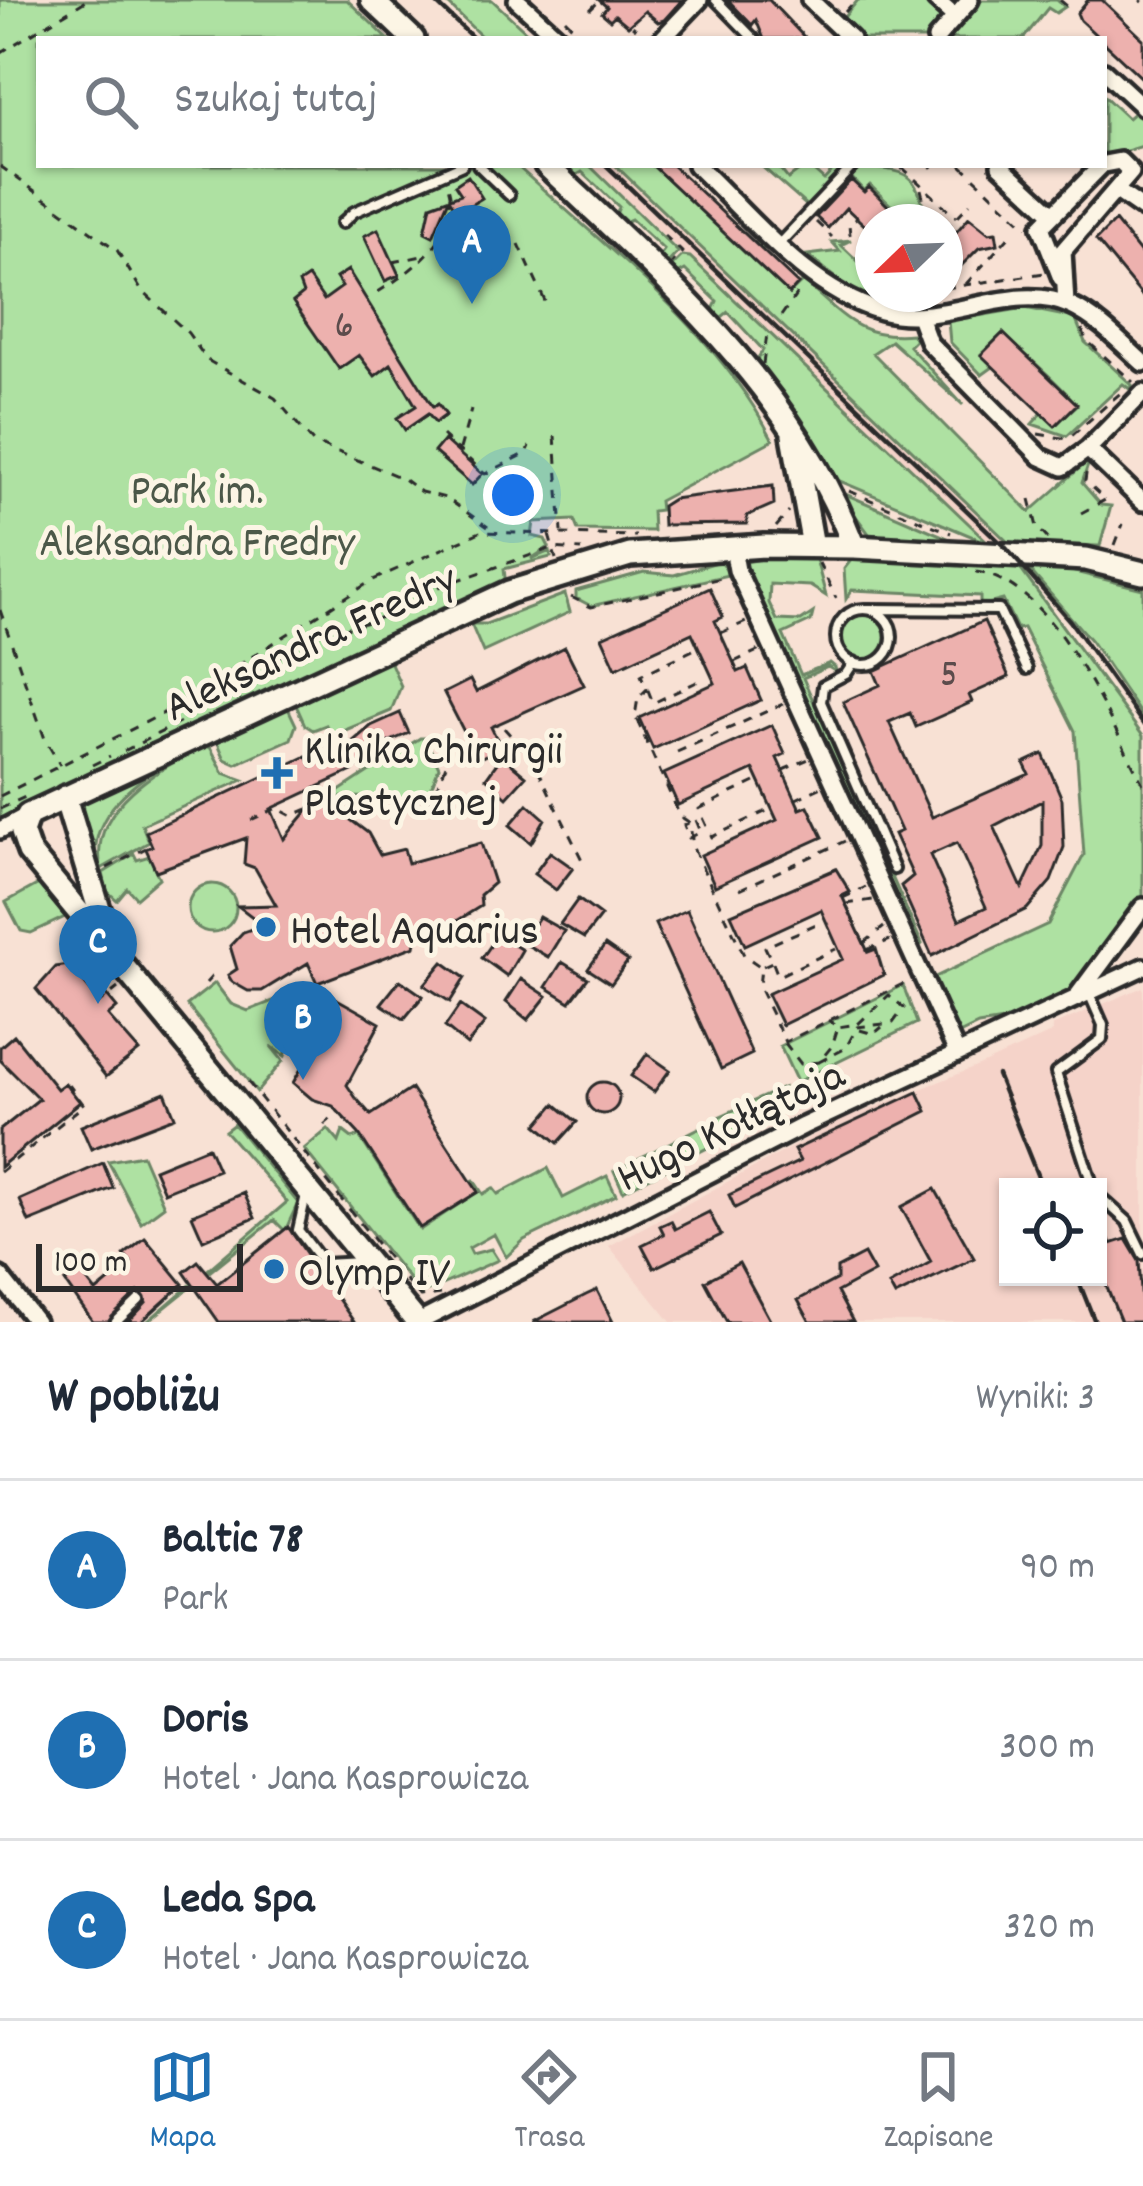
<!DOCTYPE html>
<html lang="pl">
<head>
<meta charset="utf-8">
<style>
	body { margin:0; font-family:Dekko,sans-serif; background:#f2f2f3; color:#1f2937 }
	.controls { position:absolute; right:36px; bottom:36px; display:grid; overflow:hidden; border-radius:0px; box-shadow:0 3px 9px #0004 }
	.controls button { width:108px; height:108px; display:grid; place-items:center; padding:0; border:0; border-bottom:3px solid #e0e1e3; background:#fff; color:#1f2937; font:60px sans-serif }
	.compass { position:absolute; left:855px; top:204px; width:108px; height:108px; border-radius:50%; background:#fff; box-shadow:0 3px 9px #0004; rotate:247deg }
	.scale { position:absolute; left:36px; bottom:30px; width:207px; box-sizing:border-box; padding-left:12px; border:6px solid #2b2b2b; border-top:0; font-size:33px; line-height:42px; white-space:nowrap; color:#2b2b2b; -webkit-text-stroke:9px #fcf5e5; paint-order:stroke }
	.you { position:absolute; left:513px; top:495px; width:42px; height:42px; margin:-30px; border:9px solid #fff; border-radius:50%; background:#1a73e8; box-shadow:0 0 0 18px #1a73e833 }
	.badge { display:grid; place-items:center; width:78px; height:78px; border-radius:50%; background:#1f6fb2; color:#fff; font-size:39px; font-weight:700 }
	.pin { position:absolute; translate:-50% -99px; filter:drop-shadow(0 3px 6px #0008) }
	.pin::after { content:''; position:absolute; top:63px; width:42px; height:36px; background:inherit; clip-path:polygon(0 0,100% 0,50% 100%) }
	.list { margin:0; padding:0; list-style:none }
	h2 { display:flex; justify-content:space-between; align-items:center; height:156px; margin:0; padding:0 48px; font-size:51px }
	h2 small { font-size:39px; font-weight:400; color:#747a83 }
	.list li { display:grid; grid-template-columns:78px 1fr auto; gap:36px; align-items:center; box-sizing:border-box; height:180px; padding:0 48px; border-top:3px solid #e0e1e3 }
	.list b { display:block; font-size:45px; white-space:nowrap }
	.list p { margin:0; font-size:39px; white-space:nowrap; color:#747a83 }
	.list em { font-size:39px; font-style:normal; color:#747a83 }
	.icon { flex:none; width:66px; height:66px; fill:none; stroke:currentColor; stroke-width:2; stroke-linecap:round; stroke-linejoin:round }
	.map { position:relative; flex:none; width:1143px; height:1322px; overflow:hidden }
	.search { position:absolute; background:#fff; box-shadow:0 3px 9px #0004; left:36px; right:36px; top:36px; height:132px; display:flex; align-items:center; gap:30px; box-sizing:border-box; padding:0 42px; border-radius:0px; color:#747a83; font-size:45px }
	.sheet { height:696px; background:#fff }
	nav { display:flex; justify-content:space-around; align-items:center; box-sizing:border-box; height:168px; border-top:3px solid #e0e1e3; background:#fff; font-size:33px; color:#747a83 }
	nav a { display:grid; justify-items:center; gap:6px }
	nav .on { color:#1f6fb2 }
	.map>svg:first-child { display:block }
	.built { fill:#f5d3c9; fill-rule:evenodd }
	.green { fill:#aee1a2; stroke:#6c8666; stroke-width:3 }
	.building { fill:#edb1ae; stroke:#2b2b2b; stroke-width:3; fill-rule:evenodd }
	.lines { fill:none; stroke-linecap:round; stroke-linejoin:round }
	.lane-casing { stroke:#2b2b2b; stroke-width:16 }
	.street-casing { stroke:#2b2b2b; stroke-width:24 }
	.secondary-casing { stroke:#2b2b2b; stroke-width:30 }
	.path { stroke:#2b2b2b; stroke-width:3; stroke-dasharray:9 9; stroke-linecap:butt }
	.lane { stroke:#fcf5e5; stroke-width:8 }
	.street { stroke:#fcf5e5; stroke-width:15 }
	.secondary { stroke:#fcf5e5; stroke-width:21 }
	.rail { stroke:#2b2b2b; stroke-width:4.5 }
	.poi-dot { fill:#1f6fb2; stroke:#fcf5e5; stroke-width:4.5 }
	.labels { text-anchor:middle; stroke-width:10; stroke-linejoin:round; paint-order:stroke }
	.number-label { font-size:39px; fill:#5c4c4c }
	.park-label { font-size:45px; fill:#4c5849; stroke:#fcf5e5 }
	.street-label { font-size:45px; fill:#2b2b2b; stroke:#fcf5e5 }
	.poi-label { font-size:45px; fill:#2b2b2b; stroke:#fcf5e5; text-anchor:start }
</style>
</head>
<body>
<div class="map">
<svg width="1143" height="1322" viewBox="0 0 1143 1322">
	<rect width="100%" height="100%" fill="#f8e1d4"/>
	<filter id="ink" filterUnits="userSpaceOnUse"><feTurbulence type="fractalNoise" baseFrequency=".00833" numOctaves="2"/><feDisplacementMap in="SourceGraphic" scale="24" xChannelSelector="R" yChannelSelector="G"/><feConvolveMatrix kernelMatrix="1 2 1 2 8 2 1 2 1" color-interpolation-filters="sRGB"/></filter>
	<g filter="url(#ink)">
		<path class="built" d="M589,165H615L1010,544H990Z
			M1143,987V1322H671L609,1246L840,1121L981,1065L1053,1032L1052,1026ZM1008,1187H1098V1277H1008Z"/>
		<path class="green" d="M0,0H347L388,39H39V165H516C607,249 715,328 773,440L659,501L660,510L652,511L653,531L578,530L574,520L534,522L532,536L545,539L549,547L531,559L550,551L551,557L504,569L506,586L0,823Z
			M444,0H492L534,39H484Z
			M858,0H931L947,17L930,39H856L840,22Z
			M978,0H1057L1065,7L1056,13L1048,8L1023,39H951V30Z
			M1104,96L1128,118L1136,111L1143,117V146L1104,158Z
			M563,165H589L678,252L664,267L659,257L664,250L631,219L620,224L614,219L619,207L582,172L571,178Z
			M615,165H652L745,253L761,238L768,244L753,260L789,294L803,281C845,317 859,339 912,334L916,339L909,346L963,405L891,341L873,353L1030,512L1090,459L1082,483L1101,505L1111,506L1100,546L1010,544Z
			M760,165H777L788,179L807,165L824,180L838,165H848L808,207Z
			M858,167C911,171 914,170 928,222H908L870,185L864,191L850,176Z
			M851,240L841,245L862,265L873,264L865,267L873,275V294H907L908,308C861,303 839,281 807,255L840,251L832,242Z
			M682,256L690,257L990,544L840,481L833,483L756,361L763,350L728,312L722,317L712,312L717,301L685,270L674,276L668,270Z
			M1025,308L1075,318L1085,342L1132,385L1131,390L1123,384L1067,436L1032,424L1042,413L1055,425L1077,405C1051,374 1031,362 1003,333L981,354L993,367L982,375L950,342L948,321Z
			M839,493H843L959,543L872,538Z
			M769,557L816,559L826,596L810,586L770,584L769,603L777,620L801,621L813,613L811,621L783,634L801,675L830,663L835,667L836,672L828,667L803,678L922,944L916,949L742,563Z
			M852,559L1019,567L1143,736V901L1066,995L1016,1019L978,1025L955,1036L931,979L1048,924L1084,855L1075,731L1023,628L1017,629L1003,600L980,606V596L852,590L846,599L844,569Z
			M717,562L723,563L728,575L591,606L576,598V591L644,572L674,575Z
			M1028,568L1063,569L1143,589V718L1091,641Z
			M565,594L570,612L483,652L471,624H486Z
			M841 637a22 22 0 1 1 44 0a22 22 0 1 1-44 0Z
			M390,661L401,686L391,711L331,736L326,725L313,730L305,725L296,705Z
			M288,708L296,725L291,739L236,764L225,759L217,741Z
			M420,738H425L439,767L427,798L330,797Z
			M209,745L224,773L243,780L142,825L149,842L101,869C88,807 161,766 209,745Z
			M181,753C140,779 85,812 97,869L80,819L85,799Z
			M134,854L137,860L149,856L159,878L136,898L127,888L117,900L107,891L103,873Z
			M39,884L65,917L31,933L21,931L6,902Z
			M188 908a24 24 0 1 1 48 0a24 24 0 1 1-48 0Z
			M215,983L231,1004L248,1011L316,984L304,999L285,1056L271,1046L283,1061L257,1092L187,1005Z
			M903,985L917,1023L797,1082L780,1046Z
			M783,1088L781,1109L722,1140L712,1120Z
			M234,1124L298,1203L285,1231L274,1220L147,1322L287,1202L225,1131Z
			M703,1126L713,1145L623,1191L614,1171Z
			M328,1129L339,1142L343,1131L352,1138L359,1136L420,1230L477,1192L473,1179L483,1194L493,1188L498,1194L548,1168L563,1198L607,1176L616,1195L524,1240L506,1257L494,1234L469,1248L472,1254L491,1249L498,1260L421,1294L304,1149Z
			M142,1155L164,1206L141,1223L108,1161Z"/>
		<path class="building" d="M599,0H682L664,20L658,22L645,11L628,26L615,15L610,20L602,13L607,7Z
			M728,0H769L806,39H764L756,20L752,25Z
			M1088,0H1102L1143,39V79L1080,20L1077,13Z
			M652,165H672L798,284L789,294Z
			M468,176L482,198L469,206L473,213L463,220L449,199L433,236L425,232L431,205L461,194L455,185Z
			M851,180L864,192L869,187L904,222H873V233L846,208L828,228L816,217Z
			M969,217L989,233L996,232L998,244L979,248L954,273L945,264V245Z
			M1115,221L1143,256V297L1096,240Z
			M378,229L399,275L385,281L364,236Z
			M348,270L433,407L438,404L446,415L435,423L428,414L405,430L397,418L416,406L391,364L375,376L359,355L339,369L293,302L303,294L299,283L308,277L324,300L342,287L336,278Z
			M1003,333L1077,404L1055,426L981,355Z
			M444,440L482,474L472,485L434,452Z
			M773,486L774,504L747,516V524L663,525L662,506L673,499Z
			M710,588L723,617L715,621L738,672L747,668L761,700L653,749L639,718L715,683L692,633L616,668L602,637Z
			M984,621L1009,677L969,695L972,702L916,727L910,713L889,722L932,817L1029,774L1024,763L1043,754L1062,799L1064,847L1051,881L1027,909L932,956L901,886L913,876L894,834L901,831L843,702L880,685L874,671ZM1042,801V846L1022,888L994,826ZM957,843L986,907L959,920L930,855Z
			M565,647L584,685L491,727L501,747L478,759L444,693L470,680L476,692Z
			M400,713L409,733L384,744L352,771L271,809L284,839L314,803L335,808L368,833L380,855L404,849L408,863L481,843L494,883L480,895L481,906L455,922L420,923L415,946L317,983L308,963L262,991H248L232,982L228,975L237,969L230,946L243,932L263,925L238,906L276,905L255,868L244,864L246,838L156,871L146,849L152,846L146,832L307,756L312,766L338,754L371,726Z
			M772,725L785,754L777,758L800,809L808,806L823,837L715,886L701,855L777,820L754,770L678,805L664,774Z
			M502,756L526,776L507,797L486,778Z
			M528,804L545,819L531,843L510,825Z
			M550,852L573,868L556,890L534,874Z
			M836,869L850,892L842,896L868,952L876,949L884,975L782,1025L767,994L843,959L821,910L745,945L731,914Z
			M578,899L601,916L584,938L560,924Z
			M687,910L752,1054L721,1069L655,924Z
			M539,917L564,931L548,957L522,942Z
			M498,935L522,950L507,976L482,958Z
			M605,945L628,961L611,984L588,969Z
			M443,962L465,978L450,1002L424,985Z
			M562,962L588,978L570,1002L546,987Z
			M69,965L96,997L103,991L117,1008L108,1016L139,1051L106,1077L36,989L56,967Z
			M521,979L547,996L528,1020L506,1002Z
			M400,980L423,996L404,1019L381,1004Z
			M321,990L380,1023L347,1085L356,1098L371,1115L411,1089L478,1192L420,1228L359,1134L333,1106L312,1099L293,1083L326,1025L313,1017Z
			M460,1005L485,1023L467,1045L445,1027Z
			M14,1035L57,1089L65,1083L80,1102L0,1167V1130L39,1099L0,1060V1047Z
			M647,1054L670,1070L654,1092L631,1076Z
			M587 1098a16 16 0 1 1 32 0a16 16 0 1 1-32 0Z
			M165,1092L175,1117L91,1149L81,1126Z
			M918,1092L927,1111L735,1208L729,1195L800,1161L794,1150Z
			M555,1104L577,1122L558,1143L537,1125Z
			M208,1147L218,1170L164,1192L154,1169Z
			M103,1163L113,1188L29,1222L20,1200Z
			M935,1189L974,1258L895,1296L889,1285L931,1262L901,1207Z
			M244,1193L255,1218L203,1240L192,1215Z
			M709,1212L721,1235L654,1268L642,1245L664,1234L660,1226L671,1221L675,1229Z
			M1098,1213L1111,1244L1126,1239L1139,1261L1143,1322H1121L1101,1273Z
			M288,1227L354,1322H219L184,1272L198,1261L217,1284Z
			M145,1238L183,1284L141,1322H128L146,1303L138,1292L108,1322H93L65,1282L82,1274L96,1292L131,1263L124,1255Z
			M864,1254L874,1272L837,1292L853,1322H810L798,1300L837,1279V1268Z
			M739,1263L771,1322H727L705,1281Z
			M597,1290L613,1322H533L586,1295Z"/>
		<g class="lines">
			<g class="lane-casing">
				<path id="lane" d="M716,0L754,39
					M478,165L509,195
					M342,223L354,212L462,165
					M779,244L854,165
					M867,609L999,610L1027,669
					M836 637a28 28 0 1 1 56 0a28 28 0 1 1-56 0Z
					M854,662L846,674L823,686L821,702L894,869
					M1089,993L1103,1025L1102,1039L1056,1073L1093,1187
					M306,1195L298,1230L324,1264L361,1262
					M1098,1195L1127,1221L1143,1254
					M116,1322L139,1300"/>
			</g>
			<g class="street-casing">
				<path id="street" d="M517,0L560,39
					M810,0L851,39
					M936,0L955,17
					M662,39L699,0
					M936,39L970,0
					M1104,71L1143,107
					M696,165C750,216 807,290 881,311C944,329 1012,279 1071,306C1099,319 1121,343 1143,363
					M1000,165L1053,214
					M1117,191L1143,209
					M1061,278L1041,227L1102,165
					M1066,304L1063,251L1131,172L1120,161L1104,164
					M919,316L929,343L1041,457L1063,467L1088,449L1143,502
					M1088,449L1143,393
					M733,548L737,570L957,1053
					M0,830L28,815
					M1078,995L1143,907
					M0,1276L36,1322
					M419,1322L803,1126L1143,967"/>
			</g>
			<g class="secondary-casing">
				<path id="secondary" d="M372,0L413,39
					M546,165C667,280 793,388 854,547
					M793,435L813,546
					M65,797L108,939
					M417,1322L29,852L22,832L28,815L509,592L630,555L764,546L854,547L1086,559L1143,573"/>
			</g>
			<path class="path" d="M1060,0L1069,8
				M1140,0L1143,2
				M590,10L600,0
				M845,12L856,0
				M565,19L574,28
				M632,26L636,29
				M0,53L87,0
				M930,165L932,168
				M961,165L1027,227
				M0,166L117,250L141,290L188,333L207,360L275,398L313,442L402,478L421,492L446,498L488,527
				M865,167L904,169L956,217
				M921,189L929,222
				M816,222L832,237
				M945,230L970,203
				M664,235L682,252L671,264
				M850,235L849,224L858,216
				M519,244L548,308
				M863,245L873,235
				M393,262L427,255
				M966,284L1013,232
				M945,288L1044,273
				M378,292C415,269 467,231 446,181
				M781,316L801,288
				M1082,329L1086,340L1133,382
				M763,364L767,334
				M1038,434L1068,439L1125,389
				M442,435L485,474L527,453L530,446
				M555,436L562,532
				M460,449L471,410
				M849,491L951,533
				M1030,499L1037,527L1049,540
				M1081,513L1105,500L1085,481L1087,467
				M776,527L789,512
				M549,535L556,559
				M1115,545L1123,524
				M819,563L836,598
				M976,572C1056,584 1108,720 1143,784
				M571,597L591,607L726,577
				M0,610L45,739L60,765
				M721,633L746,622
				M693,650L641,675L647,689L638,698L635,716L680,816L690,823L693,848L744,955L761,967L759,987L785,1042L909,981
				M734,662L760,650
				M648,690L653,703L705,678
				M504,728L535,763L585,866
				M124,751L181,722L227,688L263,675L281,655L309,638L368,622L412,606L441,586L552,548L582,550
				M677,752L783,704
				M92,765L110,756
				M783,770L809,759
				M755,782L699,809L712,837L767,811
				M0,796L160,715L373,580L480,532L636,536
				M796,799L822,787
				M0,809L25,797
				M251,820L277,808L292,816L331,799L426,801L435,793L446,765
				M696,820L701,832L689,838L684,825Z
				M107,868L146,848
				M740,889L845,841
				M843,898L866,887
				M846,904L873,900
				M864,943L884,927
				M867,950L890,940
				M773,963L778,976L836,949
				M763,966L772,962L765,947L823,921
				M206,983L216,972
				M98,1004L118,988
				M860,1030L874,1034L882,1027
				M785,1043L801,1064L819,1062L832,1046L838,1027L828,1020
				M819,1062L846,1048L857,1027L893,1023L904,1008L889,995L858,1024L838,1027
				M248,1082L415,1292
				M324,1125L338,1112
				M0,1172L84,1105L69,1085
				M417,1292L420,1297L440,1294"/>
			<use href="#lane" class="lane"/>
			<use href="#street" class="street"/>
			<use href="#secondary" class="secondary"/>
			<path class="rail" d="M433,0L474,39
				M606,165L1006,548L1070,621L1143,724
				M997,1075L1042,1187
				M1077,1277L1095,1322"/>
		</g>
	</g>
	<g class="poi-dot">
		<path d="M271 755h12v12h12v12h-12v12h-12v-12h-12v-12h12z"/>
		<circle cx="266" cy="927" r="12"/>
		<circle cx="274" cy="1269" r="12"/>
	</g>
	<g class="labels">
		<g class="number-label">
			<text x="344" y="336">6</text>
			<text x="949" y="685">5</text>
		</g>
		<g class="park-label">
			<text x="197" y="503">Park im.<tspan x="197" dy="52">Aleksandra Fredry</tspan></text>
		</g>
		<g class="street-label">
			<text transform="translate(309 640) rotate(-25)" y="16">Aleksandra Fredry</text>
			<text transform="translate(729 1123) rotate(-26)" y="16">Hugo Kołłątaja</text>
		</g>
		<g class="poi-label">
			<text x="304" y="763">Klinika Chirurgii<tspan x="304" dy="52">Plastycznej</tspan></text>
			<text x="290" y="943">Hotel Aquarius</text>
			<text x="298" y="1285">Olymp IV</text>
		</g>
	</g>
</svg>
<div class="controls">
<button><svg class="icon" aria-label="locate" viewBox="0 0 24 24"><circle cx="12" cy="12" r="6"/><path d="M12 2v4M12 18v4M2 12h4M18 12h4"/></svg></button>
</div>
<svg class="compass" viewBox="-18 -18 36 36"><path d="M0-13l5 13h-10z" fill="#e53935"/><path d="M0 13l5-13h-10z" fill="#747a83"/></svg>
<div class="scale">100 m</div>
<div class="you"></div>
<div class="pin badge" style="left:472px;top:304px">A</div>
<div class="pin badge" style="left:303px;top:1080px">B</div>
<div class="pin badge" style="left:98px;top:1004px">C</div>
<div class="search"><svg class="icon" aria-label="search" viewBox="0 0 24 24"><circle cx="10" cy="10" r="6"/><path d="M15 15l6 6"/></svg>Szukaj tutaj</div>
</div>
<section class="sheet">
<h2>W pobliżu<small>Wyniki: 3</small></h2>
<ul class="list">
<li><span class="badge">A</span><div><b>Baltic 78</b><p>Park</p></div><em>90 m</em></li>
<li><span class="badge">B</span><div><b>Doris</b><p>Hotel · Jana Kasprowicza</p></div><em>300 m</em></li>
<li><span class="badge">C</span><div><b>Leda Spa</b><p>Hotel · Jana Kasprowicza</p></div><em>320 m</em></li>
</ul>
</section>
<nav>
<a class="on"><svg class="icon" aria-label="map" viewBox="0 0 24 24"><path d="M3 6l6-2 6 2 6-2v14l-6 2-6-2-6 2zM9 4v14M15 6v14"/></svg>Mapa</a>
<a><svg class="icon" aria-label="directions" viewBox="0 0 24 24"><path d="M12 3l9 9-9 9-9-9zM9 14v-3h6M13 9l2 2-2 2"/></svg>Trasa</a>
<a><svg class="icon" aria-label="saved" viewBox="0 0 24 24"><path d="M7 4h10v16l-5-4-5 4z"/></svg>Zapisane</a>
</nav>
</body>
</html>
